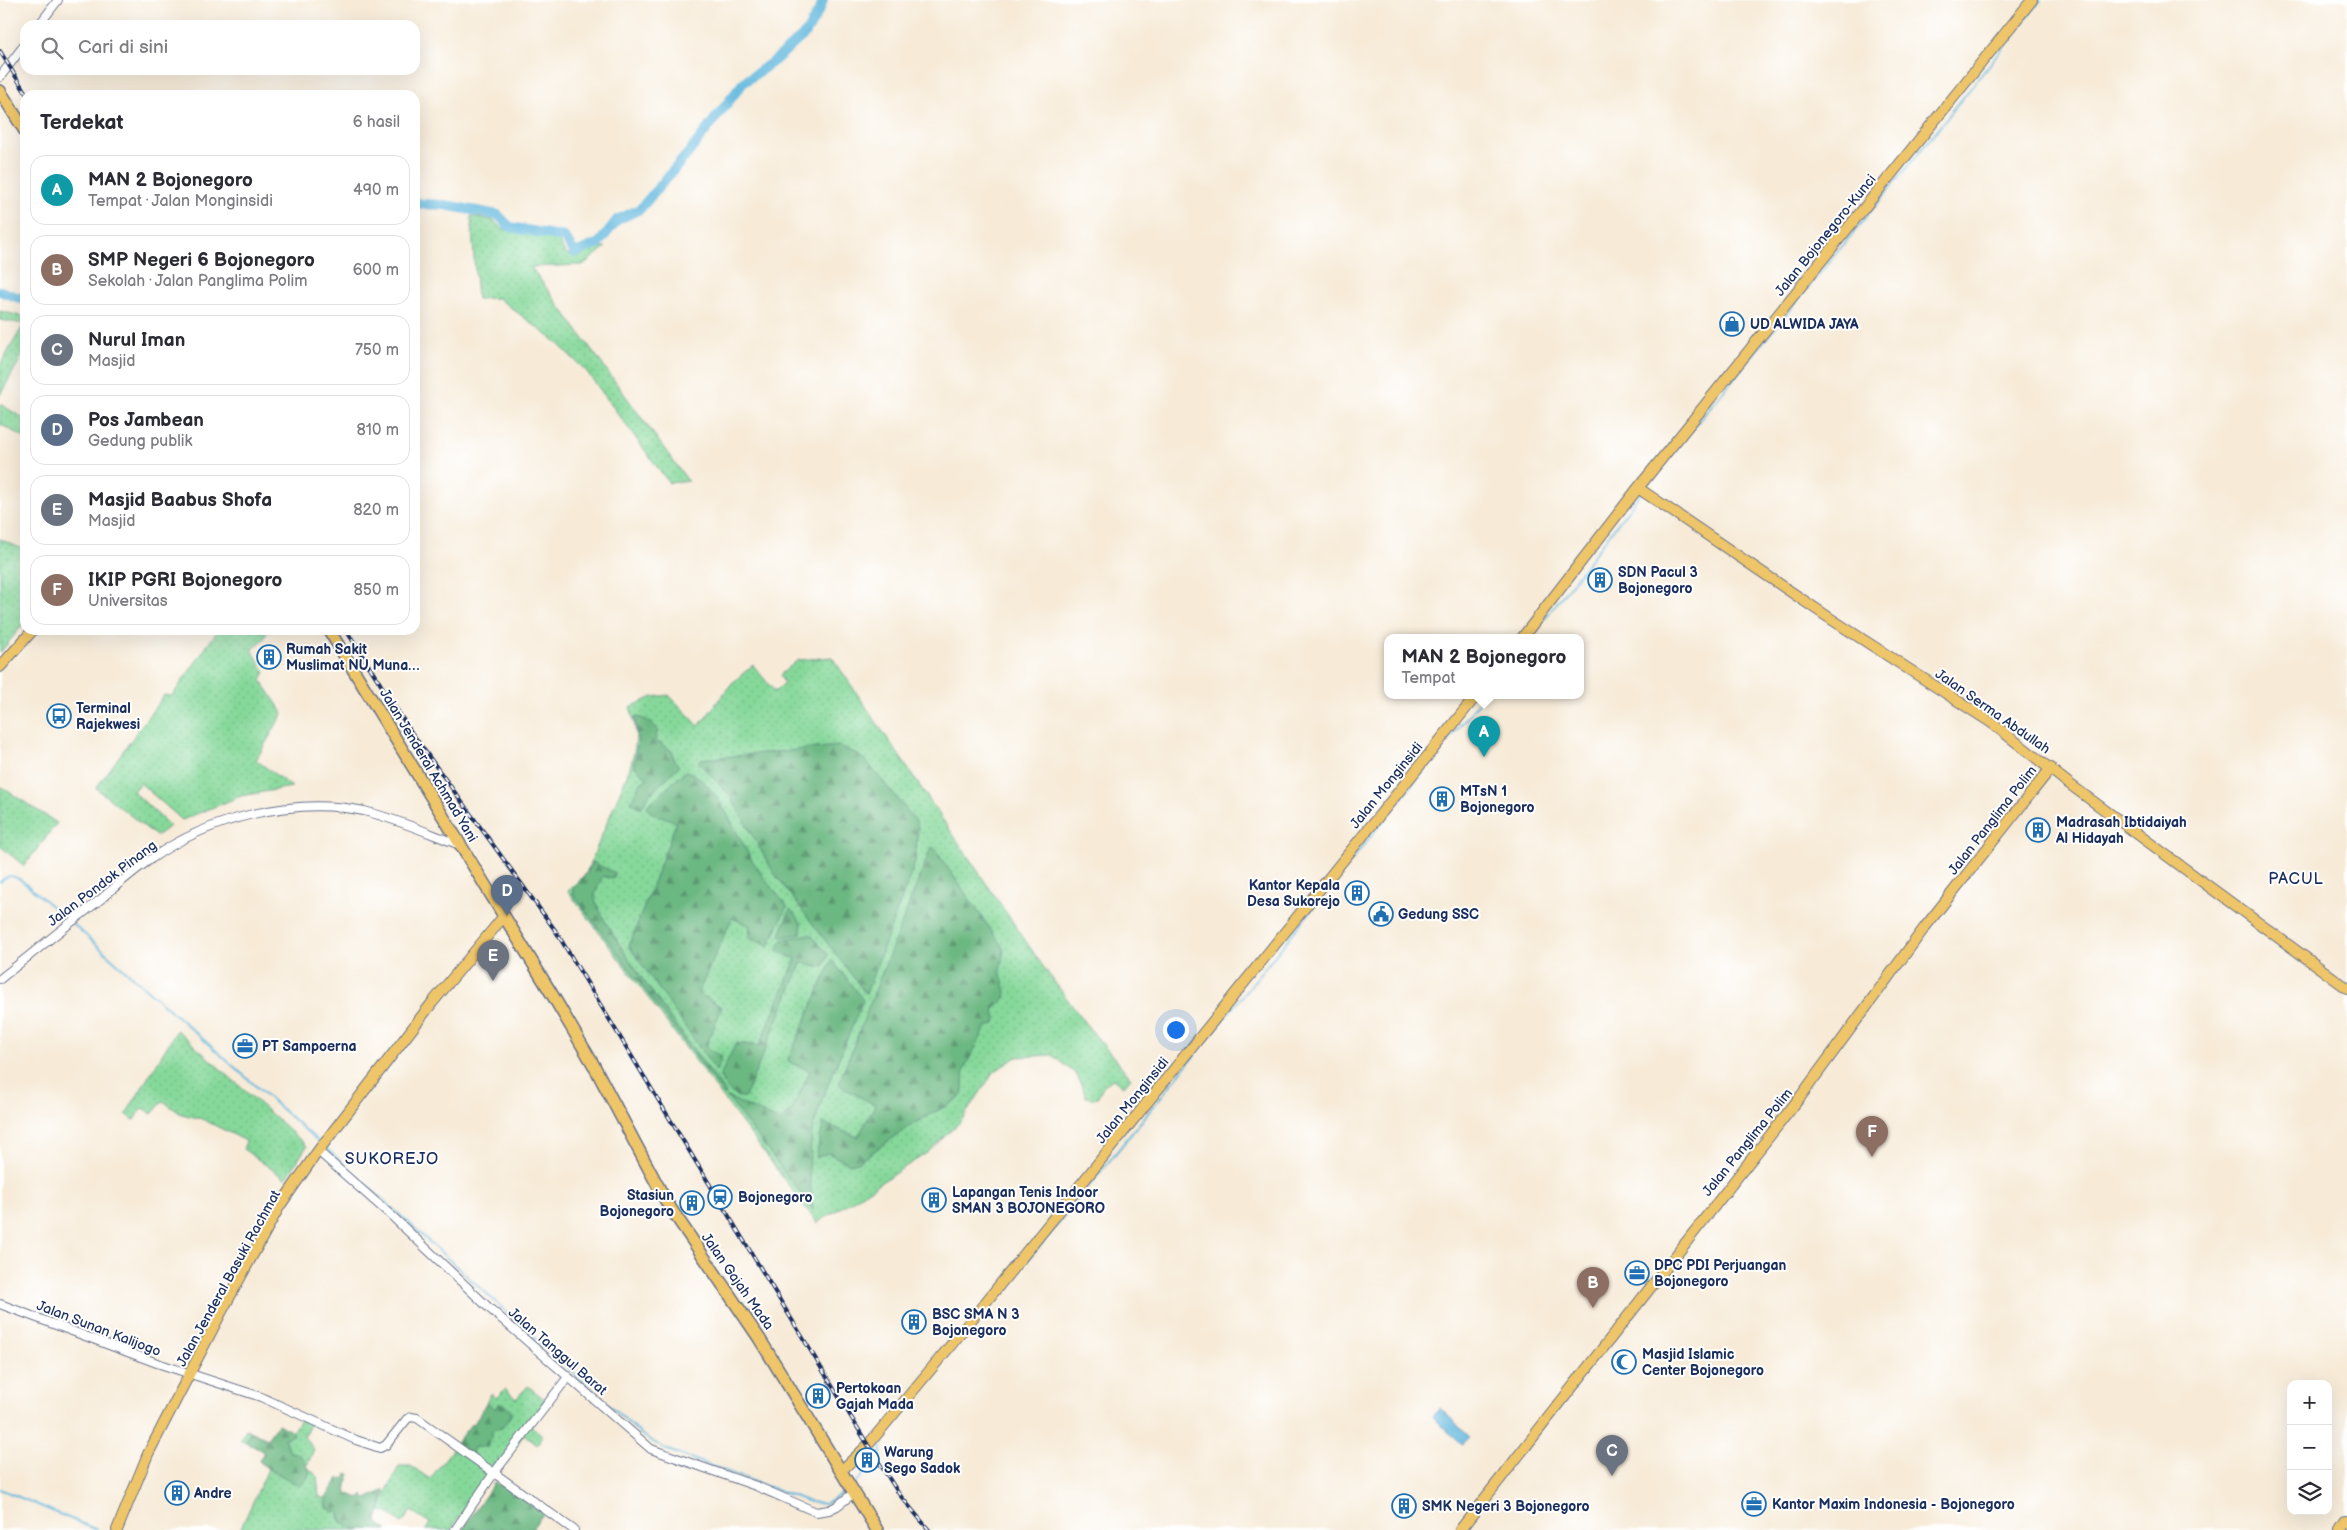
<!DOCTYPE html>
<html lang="id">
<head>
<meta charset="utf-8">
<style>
	body { margin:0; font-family:"Balsamiq Sans",sans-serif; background:#f2f2f3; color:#2b2b33 }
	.controls { position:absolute; right:15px; bottom:15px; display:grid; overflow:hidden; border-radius:10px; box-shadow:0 5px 20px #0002 }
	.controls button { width:45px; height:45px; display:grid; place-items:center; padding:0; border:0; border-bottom:1px solid #e1e1e2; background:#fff; color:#2b2b33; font:25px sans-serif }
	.you { position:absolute; left:1175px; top:1029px; width:18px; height:18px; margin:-12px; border:4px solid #fff; border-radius:50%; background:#1a73e8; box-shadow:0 0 0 8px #1a73e833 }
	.badge { display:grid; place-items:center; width:32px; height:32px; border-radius:50%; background:#0b8043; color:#fff; font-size:16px; font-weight:700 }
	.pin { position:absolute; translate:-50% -41px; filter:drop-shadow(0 1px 2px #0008) }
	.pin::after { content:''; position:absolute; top:26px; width:18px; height:15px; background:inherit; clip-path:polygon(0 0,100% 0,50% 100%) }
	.popup { position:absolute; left:1384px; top:634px; width:200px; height:65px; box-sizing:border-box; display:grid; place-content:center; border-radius:10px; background:#fff; filter:drop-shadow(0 1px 4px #0005); font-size:16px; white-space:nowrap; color:#7c7c81 }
	.popup b { font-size:19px; color:#2b2b33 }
	.popup::after { content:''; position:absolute; left:50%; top:100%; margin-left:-10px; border:10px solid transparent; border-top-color:#fff }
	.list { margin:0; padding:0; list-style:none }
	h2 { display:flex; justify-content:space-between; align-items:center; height:65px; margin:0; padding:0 20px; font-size:21px }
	h2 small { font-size:16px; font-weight:400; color:#7c7c81 }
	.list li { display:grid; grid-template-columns:32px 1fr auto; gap:15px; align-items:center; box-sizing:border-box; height:70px; margin:0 10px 10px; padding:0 10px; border:1px solid #e1e1e2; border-radius:15px }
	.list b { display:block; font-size:19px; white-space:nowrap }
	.list p { margin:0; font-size:16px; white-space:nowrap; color:#7c7c81 }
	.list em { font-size:16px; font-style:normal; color:#7c7c81 }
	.icon { flex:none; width:28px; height:28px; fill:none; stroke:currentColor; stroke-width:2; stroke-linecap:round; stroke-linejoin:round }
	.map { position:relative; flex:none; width:2347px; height:1530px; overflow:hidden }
	.search { position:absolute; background:#fff; box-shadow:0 5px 20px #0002; left:20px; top:20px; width:400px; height:55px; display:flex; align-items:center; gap:12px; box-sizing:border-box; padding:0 18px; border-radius:15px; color:#7c7c81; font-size:19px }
	.panel { position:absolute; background:#fff; box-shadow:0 5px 20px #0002; left:20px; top:90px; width:400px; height:545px; border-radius:15px }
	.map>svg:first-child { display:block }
	.grass { fill:url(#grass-dots); stroke:#50847c }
	.forest { fill:url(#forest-firs); stroke:#447470 }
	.water { fill:#60b7dd; stroke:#3e739e }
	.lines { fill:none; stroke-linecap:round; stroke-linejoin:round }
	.stream { stroke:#60b7dd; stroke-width:2 }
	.river { stroke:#60b7dd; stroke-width:10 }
	.minor-casing { stroke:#687189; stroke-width:10 }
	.major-casing { stroke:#687189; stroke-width:12 }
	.highway-casing { stroke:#687189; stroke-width:14 }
	.minor { stroke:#fff; stroke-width:8 }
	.major { stroke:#eec569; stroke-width:10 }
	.highway { stroke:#eec569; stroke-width:11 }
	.rail-casing { stroke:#1b2f5e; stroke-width:4 }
	.rail { stroke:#fff; stroke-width:2; stroke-dasharray:5.5; stroke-linecap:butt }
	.labels { text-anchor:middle; stroke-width:4; stroke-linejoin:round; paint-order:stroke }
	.street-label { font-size:14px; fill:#1b2f5e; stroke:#fff }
	.poi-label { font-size:14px; font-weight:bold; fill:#1b2f5e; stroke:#fff; text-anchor:start }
	.quarter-label { font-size:16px; letter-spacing:1px; fill:#1b2f5e; stroke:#fff }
</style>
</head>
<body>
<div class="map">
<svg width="2347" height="1530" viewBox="0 0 2347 1530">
	<defs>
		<pattern id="grass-dots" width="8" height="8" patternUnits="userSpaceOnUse" patternTransform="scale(1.25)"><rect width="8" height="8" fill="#85d89a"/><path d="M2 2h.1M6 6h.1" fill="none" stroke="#72ba87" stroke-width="1.8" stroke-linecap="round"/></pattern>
		<pattern id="forest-firs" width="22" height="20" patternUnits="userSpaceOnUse" patternTransform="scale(1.25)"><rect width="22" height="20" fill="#6cb882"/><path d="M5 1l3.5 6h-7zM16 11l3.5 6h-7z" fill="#58966e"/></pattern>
	</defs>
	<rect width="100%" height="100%" fill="#fff"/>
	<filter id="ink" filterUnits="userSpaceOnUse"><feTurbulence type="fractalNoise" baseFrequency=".02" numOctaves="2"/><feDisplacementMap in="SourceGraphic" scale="10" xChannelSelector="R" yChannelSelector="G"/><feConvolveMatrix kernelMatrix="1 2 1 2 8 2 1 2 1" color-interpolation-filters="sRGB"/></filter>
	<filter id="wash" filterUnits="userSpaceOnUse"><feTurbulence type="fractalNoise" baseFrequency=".0096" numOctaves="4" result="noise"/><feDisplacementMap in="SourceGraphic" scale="20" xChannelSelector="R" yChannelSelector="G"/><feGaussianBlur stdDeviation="1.12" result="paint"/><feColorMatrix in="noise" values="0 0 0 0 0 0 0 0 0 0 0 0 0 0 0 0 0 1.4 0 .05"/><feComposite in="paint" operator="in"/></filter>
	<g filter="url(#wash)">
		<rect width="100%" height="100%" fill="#f7ebd8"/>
		<path class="grass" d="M471,216L493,220L503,229L558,239L565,253L578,257L597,248L606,247L583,265L531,267L688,481L669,483L587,372L555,341L498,298L477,299Z
			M0,311L25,317V351L0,395V365L24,324L0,320Z
			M0,404L25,419V438L0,424Z
			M0,539L25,550V622L0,653Z
			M218,630H268L264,639L252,650L265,672L261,680L283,713L256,760L292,787L241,796L182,820L140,783L133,791L170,826L156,836L96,788L164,695L172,696Z
			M832,657L1042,965L1085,1023L1131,1078L1123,1087L1113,1079L1104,1085L1097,1099L1086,1097L1077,1075L1052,1055L1016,1057L994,1072L961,1121L927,1153L817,1223L568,891L586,873L630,768C637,743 638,732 630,707L653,697L669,695L699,726L732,683L753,665L775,692L784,683L780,675L798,660Z
			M0,786L57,823L24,866L0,846Z
			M177,1030L307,1146L286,1179L243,1149L246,1141L202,1119L181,1114L163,1101L152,1114L142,1108L134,1120L126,1114Z
			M528,1386L547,1401L531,1426L543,1436L537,1445L524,1434L508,1459L488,1473L451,1530H426L430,1523L411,1511L402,1523L387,1512L380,1511L386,1493L399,1466H411L430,1479L472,1423L474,1424L491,1394L496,1398L505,1389L516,1399Z
			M300,1419L310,1424L304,1437L314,1449L307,1466L317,1476L319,1497L326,1498L327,1507L341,1513L339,1517L342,1522L359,1530H240L268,1469L259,1461L264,1452L240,1439L246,1429L267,1439L278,1424L292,1432Z"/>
		<path class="forest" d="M637,717C646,719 653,723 658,730L655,740L672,751L674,760L679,766L649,795L641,808L631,802L639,785L647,778L634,766L638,741L635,718Z
			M839,746L857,754L866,761L916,821L918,827L915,863L866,994L774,873L730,796L698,762L701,759Z
			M686,771C718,781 737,839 756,866C765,880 776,893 787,906L769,946L749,938L750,926L732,918L698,993L722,1007L706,1047L722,1057L716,1071L629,946L676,823L674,821L650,812L647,806Z
			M931,848H934L1002,946L1004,950L1000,971L1006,992L1005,998L994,1009L996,1020L994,1024L987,1026L965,1067C961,1078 967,1088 959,1099L915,1123L858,1162L850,1164L828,1153L816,1158L823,1123L858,1137L875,1105L842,1087L839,1083Z
			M592,862L615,873L613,879L603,876C600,882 595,891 595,897C594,919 706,1066 726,1093L725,1096L573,894V889L588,871Z
			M790,909C797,915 805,924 800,934L782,937L780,935Z
			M810,934L828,954L823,968L802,962L745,1097C734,1099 723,1086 720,1076L736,1043L759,1046L796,959L777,951L782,940Z
			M832,960L863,1000L823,1097L812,1131L809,1168L813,1210L727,1097L780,1121L791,1111L810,1071L789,1062L788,1060Z
			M487,1402L495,1409L498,1404H503L511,1410V1415L502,1428L492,1430V1438L487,1447H475L472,1451L473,1454L453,1447L472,1423L474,1424Z
			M278,1424L293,1432L294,1435L284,1438L290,1452C305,1454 303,1460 310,1472L305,1482L300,1486L269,1469L259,1461L264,1452L246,1442L250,1431L267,1439Z
			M347,1473L350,1474L346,1485L347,1493L359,1498L364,1494L363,1498L366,1499L385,1490L377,1522L387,1530L354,1529L342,1522L338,1511L333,1512L327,1507L326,1498L338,1479L345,1478Z
			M494,1483L504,1486L544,1513L533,1527V1530H462Z"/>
		<path class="water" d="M1440,1408L1470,1437L1462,1445L1432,1416Z"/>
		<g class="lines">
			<path class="stream" d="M1670,456L1922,149L2041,0
				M1645,487L1667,460
				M1530,638L1641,493
				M0,882C8,874 11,875 21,880L69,921
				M73,924L320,1143
				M326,1148L641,1434L665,1449L810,1502L825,1504L848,1490
				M983,1313L1061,1221L1484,696
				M855,1483L881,1457L882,1439L936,1371
				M0,1489L97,1530"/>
			<path class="river" d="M415,201L421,204L445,205L498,215L510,227L564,237L575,253L599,243L617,220L640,209L690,151L743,83L774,61L806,33L820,9L823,0
				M0,291L25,300"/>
		</g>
	</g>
	<g filter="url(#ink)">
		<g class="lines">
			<g class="minor-casing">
				<path id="minor" d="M39,25L58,0
					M0,77L25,44
					M0,979C34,952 67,925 101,899C117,885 133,871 151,859C208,818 295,796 364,811C397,819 428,833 460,845
					M318,1151L394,1218L488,1307L651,1449L756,1486L816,1512L829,1510L837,1506L855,1492
					M0,1304L157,1363L261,1397L356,1440L380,1448L386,1445L407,1419L411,1417L417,1418L574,1530
					M455,1530L494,1473L568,1377"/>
			</g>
			<g class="major-casing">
				<path id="major" d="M1638,488L1828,617L1992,723L2068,783L2347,988
					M1522,638L1638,488L2032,0
					M0,667L33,630
					M842,1470L868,1445L951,1345L1476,696
					M117,1530L148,1454L223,1309L279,1207L318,1151L432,1003L504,916
					M1460,1530L1801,1096L1925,927L2051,768
					M2341,1530L2347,1521"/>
			</g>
			<g class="highway-casing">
				<path id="highway" d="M0,91L25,131
					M329,630L553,996L593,1064L667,1203L759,1338L877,1530"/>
			</g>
			<use href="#minor" class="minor"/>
			<use href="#major" class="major"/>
			<use href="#highway" class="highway"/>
			<g class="rail-casing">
				<path id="rail" d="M0,51L27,95
					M346,630L411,732L555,930L868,1445L899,1494L929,1530"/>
			</g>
			<use href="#rail" class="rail"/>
		</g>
	</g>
	<defs>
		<g id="shop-ring" transform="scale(1.25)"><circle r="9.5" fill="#fff" stroke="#1f6fb2" stroke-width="1.5"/><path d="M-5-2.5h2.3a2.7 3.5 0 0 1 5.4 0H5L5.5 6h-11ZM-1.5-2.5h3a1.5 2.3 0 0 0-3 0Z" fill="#1f6fb2"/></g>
		<g id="building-ring" transform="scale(1.25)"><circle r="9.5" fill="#fff" stroke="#1f6fb2" stroke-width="1.5"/><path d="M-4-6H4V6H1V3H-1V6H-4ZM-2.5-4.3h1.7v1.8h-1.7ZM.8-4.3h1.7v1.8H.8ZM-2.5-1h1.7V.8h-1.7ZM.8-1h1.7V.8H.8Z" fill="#1f6fb2"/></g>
		<g id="bus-ring" transform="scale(1.25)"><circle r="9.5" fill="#fff" stroke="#1f6fb2" stroke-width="1.5"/><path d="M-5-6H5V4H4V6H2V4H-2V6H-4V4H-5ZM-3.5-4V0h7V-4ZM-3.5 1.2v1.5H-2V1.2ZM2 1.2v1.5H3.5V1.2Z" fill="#1f6fb2"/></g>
		<g id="civic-ring" transform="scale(1.25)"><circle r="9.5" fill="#fff" stroke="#1f6fb2" stroke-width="1.5"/><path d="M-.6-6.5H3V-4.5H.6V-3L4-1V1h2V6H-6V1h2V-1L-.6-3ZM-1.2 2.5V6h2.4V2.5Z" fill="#1f6fb2"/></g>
		<g id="office-ring" transform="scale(1.25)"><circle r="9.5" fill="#fff" stroke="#1f6fb2" stroke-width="1.5"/><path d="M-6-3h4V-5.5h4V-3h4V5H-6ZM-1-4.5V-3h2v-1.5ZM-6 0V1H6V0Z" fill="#1f6fb2"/></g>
		<g id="station-ring" transform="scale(1.25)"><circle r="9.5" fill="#fff" stroke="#1f6fb2" stroke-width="1.5"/><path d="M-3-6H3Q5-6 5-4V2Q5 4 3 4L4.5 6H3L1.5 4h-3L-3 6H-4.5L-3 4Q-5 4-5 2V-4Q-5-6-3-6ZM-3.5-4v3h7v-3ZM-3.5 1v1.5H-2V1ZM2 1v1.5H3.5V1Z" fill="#1f6fb2"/></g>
		<g id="mosque-ring" transform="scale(1.25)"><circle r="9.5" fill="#fff" stroke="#1f6fb2" stroke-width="1.5"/><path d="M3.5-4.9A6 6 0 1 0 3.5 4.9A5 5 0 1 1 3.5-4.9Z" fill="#1f6fb2"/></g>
	</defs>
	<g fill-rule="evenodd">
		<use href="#shop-ring" x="1732" y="324"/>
		<use href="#building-ring" x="1600" y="580"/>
		<use href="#building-ring" x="269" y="657"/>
		<use href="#bus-ring" x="59" y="716"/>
		<use href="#building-ring" x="1442" y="799"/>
		<use href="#building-ring" x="2038" y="830"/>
		<use href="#building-ring" x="1357" y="893"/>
		<use href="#civic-ring" x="1381" y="914"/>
		<use href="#office-ring" x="245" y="1046"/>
		<use href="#station-ring" x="720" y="1197"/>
		<use href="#building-ring" x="934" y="1200"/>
		<use href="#building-ring" x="692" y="1203"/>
		<use href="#office-ring" x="1637" y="1273"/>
		<use href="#building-ring" x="914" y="1322"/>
		<use href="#mosque-ring" x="1624" y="1362"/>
		<use href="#building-ring" x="818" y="1396"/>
		<use href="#building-ring" x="867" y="1460"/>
		<use href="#building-ring" x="177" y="1493"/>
		<use href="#office-ring" x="1754" y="1504"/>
		<use href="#building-ring" x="1404" y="1506"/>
	</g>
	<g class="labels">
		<g class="street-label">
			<text transform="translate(1825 235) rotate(-51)" y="5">Jalan Bojonegoro-Kunci</text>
			<text transform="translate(1993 711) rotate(35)" y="5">Jalan Serma Abdullah</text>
			<text transform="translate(429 765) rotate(59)" y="5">Jalan Jenderal Achmad Yani</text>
			<text transform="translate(1386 785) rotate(-51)" y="5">Jalan Monginsidi</text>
			<text transform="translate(1992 820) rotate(-52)" y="5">Jalan Panglima Polim</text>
			<text transform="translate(102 883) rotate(-37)" y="5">Jalan Pondok Pinang</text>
			<text transform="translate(1132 1100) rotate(-51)" y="5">Jalan Monginsidi</text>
			<text transform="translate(1747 1142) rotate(-51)" y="5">Jalan Panglima Polim</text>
			<text transform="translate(228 1278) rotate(-61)" y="5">Jalan Jenderal Basuki Rachmat</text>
			<text transform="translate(738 1281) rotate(55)" y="5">Jalan Gajah Mada</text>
			<text transform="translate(99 1328) rotate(21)" y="5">Jalan Sunan Kalijogo</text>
			<text transform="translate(558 1351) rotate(41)" y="5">Jalan Tanggul Barat</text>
		</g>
		<g class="poi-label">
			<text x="1750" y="329">UD ALWIDA JAYA</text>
			<text x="1618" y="577">SDN Pacul 3<tspan x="1618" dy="16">Bojonegoro</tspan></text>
			<text x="286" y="654">Rumah Sakit<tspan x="286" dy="16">Muslimat NU Muna…</tspan></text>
			<text x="76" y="713">Terminal<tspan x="76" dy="16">Rajekwesi</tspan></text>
			<text x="1460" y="796">MTsN 1<tspan x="1460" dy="16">Bojonegoro</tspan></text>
			<text x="2056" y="827">Madrasah Ibtidaiyah<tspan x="2056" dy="16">Al Hidayah</tspan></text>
			<text x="1340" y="890" text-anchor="end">Kantor Kepala<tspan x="1340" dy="16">Desa Sukorejo</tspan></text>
			<text x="1398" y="919">Gedung SSC</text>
			<text x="262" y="1051">PT Sampoerna</text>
			<text x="952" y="1197">Lapangan Tenis Indoor<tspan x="952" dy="16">SMAN 3 BOJONEGORO</tspan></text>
			<text x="674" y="1200" text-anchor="end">Stasiun<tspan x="674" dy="16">Bojonegoro</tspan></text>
			<text x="738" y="1202">Bojonegoro</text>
			<text x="1654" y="1270">DPC PDI Perjuangan<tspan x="1654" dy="16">Bojonegoro</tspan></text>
			<text x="932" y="1319">BSC SMA N 3<tspan x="932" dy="16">Bojonegoro</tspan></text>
			<text x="1642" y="1359">Masjid Islamic<tspan x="1642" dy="16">Center Bojonegoro</tspan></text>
			<text x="836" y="1393">Pertokoan<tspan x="836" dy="16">Gajah Mada</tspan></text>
			<text x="884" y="1457">Warung<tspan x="884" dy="16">Sego Sadok</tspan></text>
			<text x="194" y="1498">Andre</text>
			<text x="1772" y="1509">Kantor Maxim Indonesia - Bojonegoro</text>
			<text x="1422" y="1511">SMK Negeri 3 Bojonegoro</text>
		</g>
		<g class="quarter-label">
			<text x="2296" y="884">PACUL</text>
			<text x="392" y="1164">SUKOREJO</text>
		</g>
	</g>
</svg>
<div class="controls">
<button>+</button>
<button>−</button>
<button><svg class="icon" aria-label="layers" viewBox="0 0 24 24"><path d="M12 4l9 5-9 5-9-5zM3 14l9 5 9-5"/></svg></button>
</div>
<div class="you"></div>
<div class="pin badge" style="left:1484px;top:757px;background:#0f9aa8">A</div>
<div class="popup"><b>MAN 2 Bojonegoro</b>Tempat</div>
<div class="pin badge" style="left:1593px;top:1308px;background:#8d6e63">B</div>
<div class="pin badge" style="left:1612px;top:1476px;background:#6b7280">C</div>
<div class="pin badge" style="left:507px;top:916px;background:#5c6f8a">D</div>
<div class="pin badge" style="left:493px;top:981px;background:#6b7280">E</div>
<div class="pin badge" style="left:1872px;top:1157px;background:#8d6e63">F</div>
<div class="search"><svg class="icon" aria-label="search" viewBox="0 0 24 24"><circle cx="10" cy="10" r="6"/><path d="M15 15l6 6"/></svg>Cari di sini</div>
<section class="panel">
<h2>Terdekat<small>6 hasil</small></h2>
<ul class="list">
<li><span class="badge" style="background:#0f9aa8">A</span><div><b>MAN 2 Bojonegoro</b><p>Tempat · Jalan Monginsidi</p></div><em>490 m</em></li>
<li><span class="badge" style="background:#8d6e63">B</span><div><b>SMP Negeri 6 Bojonegoro</b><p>Sekolah · Jalan Panglima Polim</p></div><em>600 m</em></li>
<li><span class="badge" style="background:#6b7280">C</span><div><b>Nurul Iman</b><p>Masjid</p></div><em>750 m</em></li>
<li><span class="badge" style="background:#5c6f8a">D</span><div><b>Pos Jambean</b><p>Gedung publik</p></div><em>810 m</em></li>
<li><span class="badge" style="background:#6b7280">E</span><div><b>Masjid Baabus Shofa</b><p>Masjid</p></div><em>820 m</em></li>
<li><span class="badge" style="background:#8d6e63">F</span><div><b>IKIP PGRI Bojonegoro</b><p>Universitas</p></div><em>850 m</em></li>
</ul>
</section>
</div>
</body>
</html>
